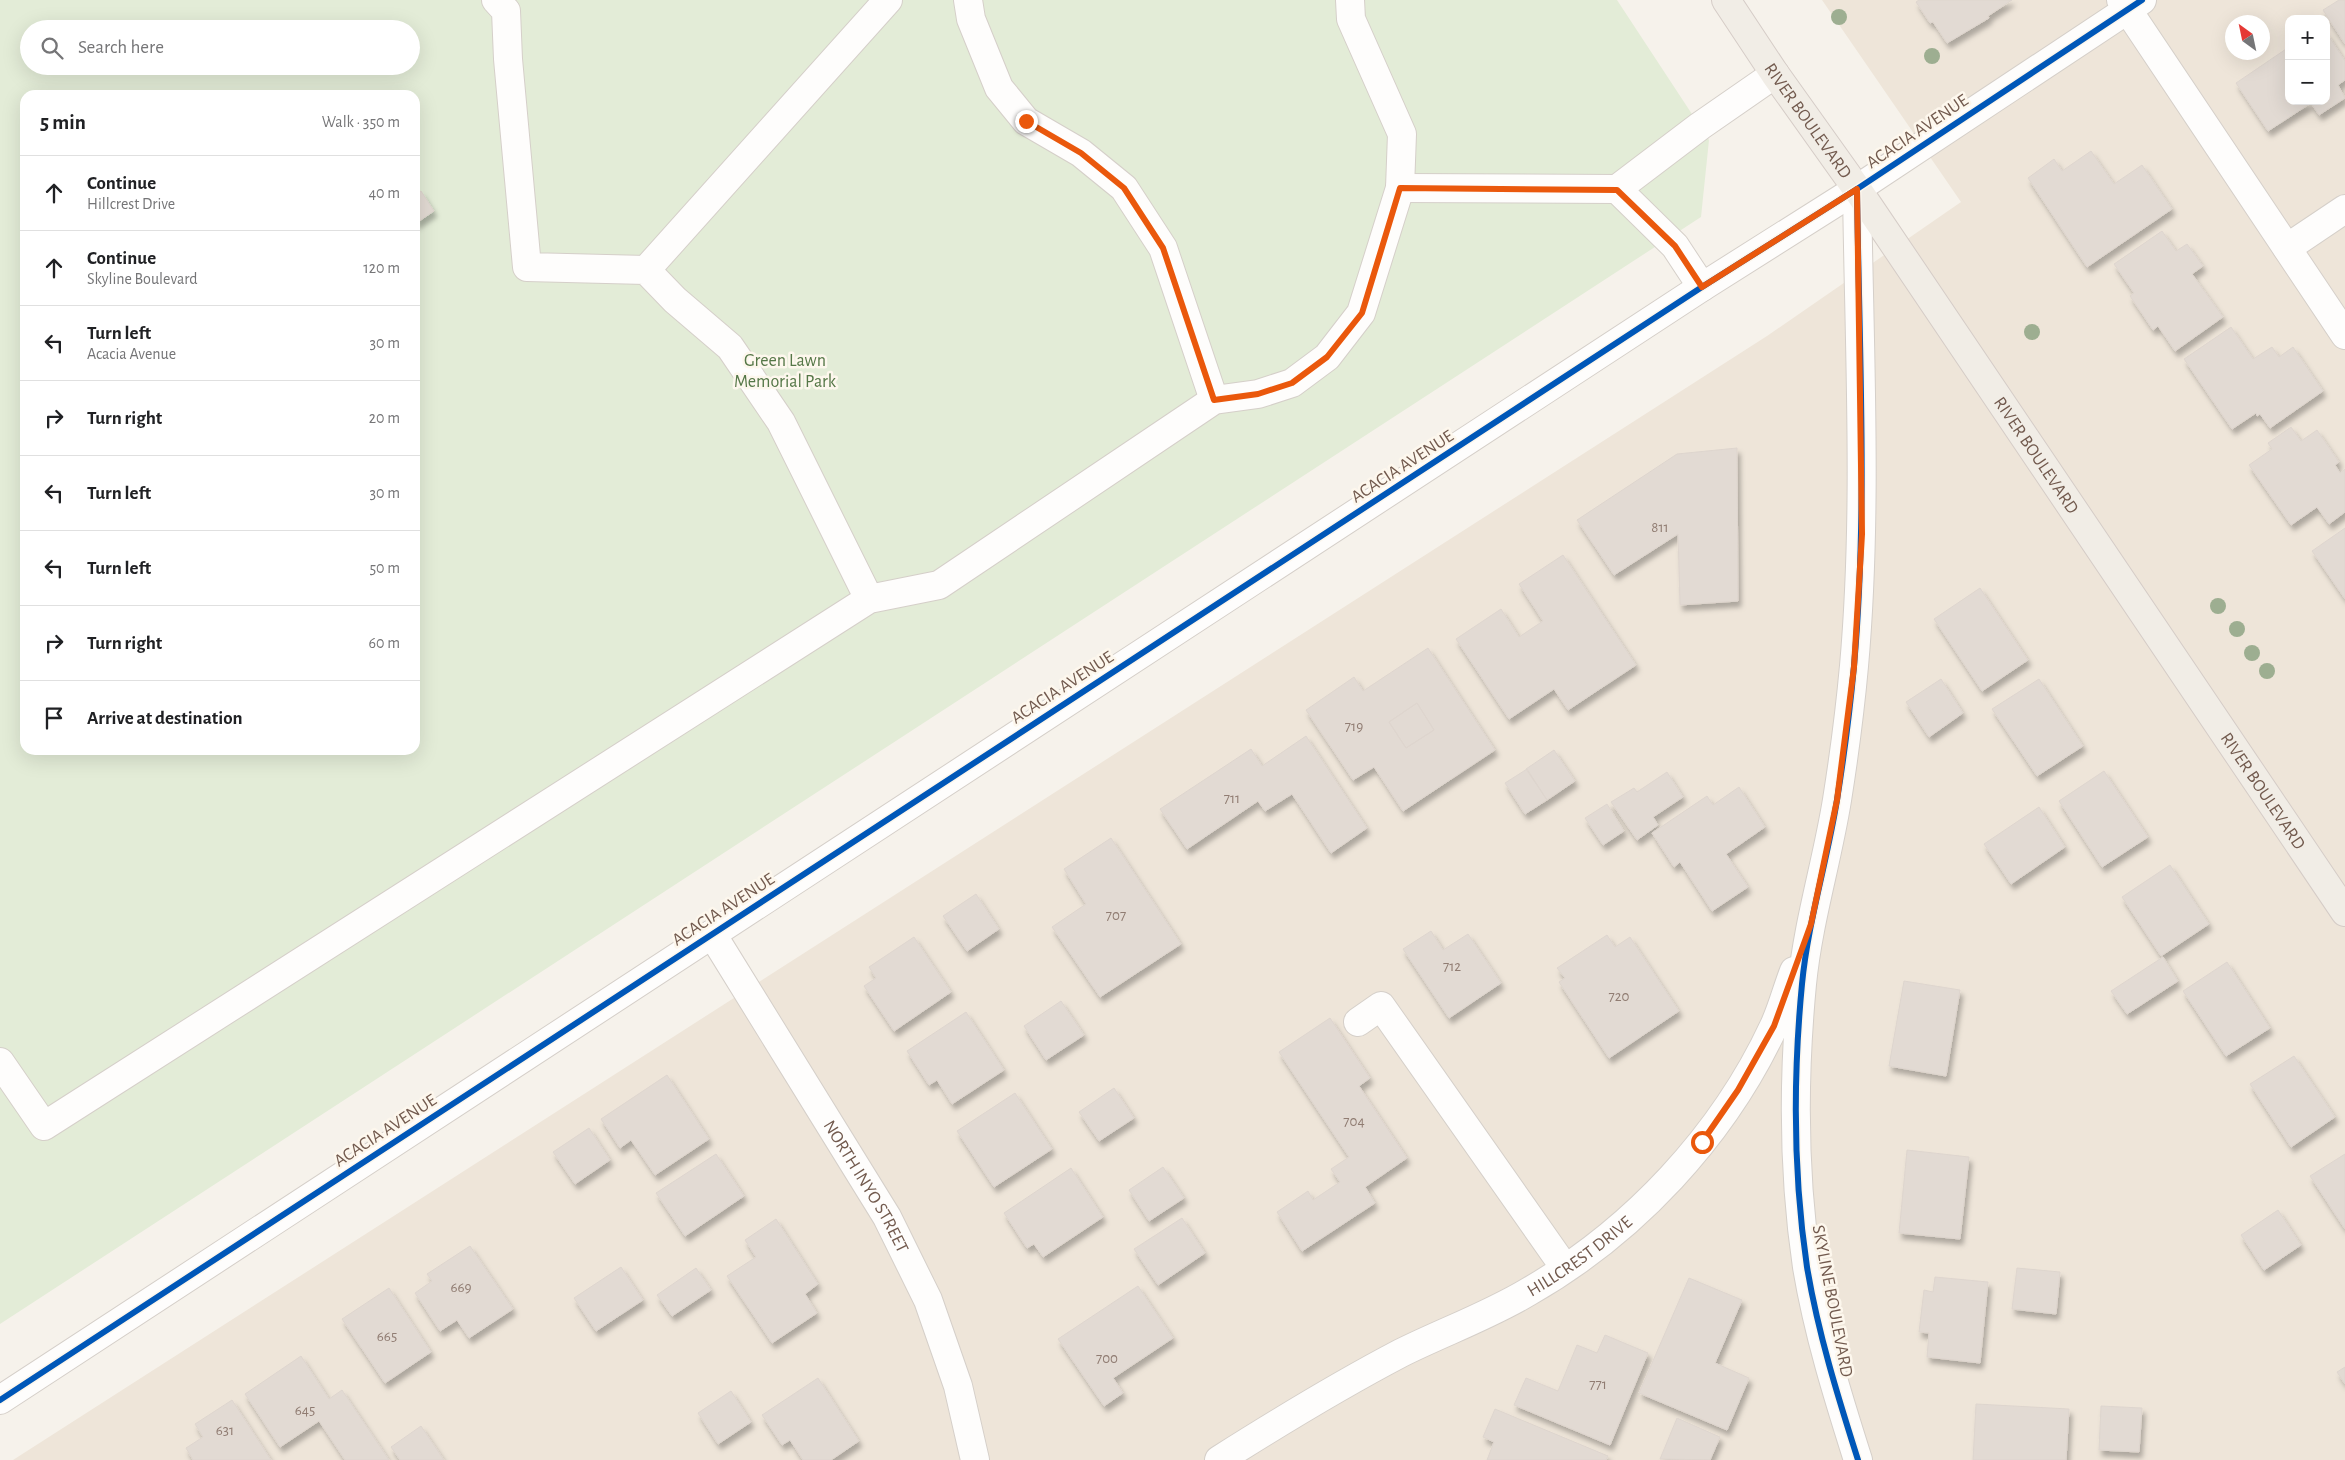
<!DOCTYPE html>
<html lang="en">
<head>
<meta charset="utf-8">
<style>
	body { margin:0; font-family:"Alegreya Sans",sans-serif; background:#f6f6f6; color:#202124 }
	.controls { position:absolute; right:15px; top:15px; display:grid; overflow:hidden; border-radius:10px; box-shadow:0 5px 20px #0002 }
	.controls button { width:45px; height:45px; display:grid; place-items:center; padding:0; border:0; border-bottom:1px solid #e0e0e0; background:#fff; color:#202124; font:25px sans-serif }
	.compass { position:absolute; left:2225px; top:15px; width:45px; height:45px; border-radius:50%; background:#fff; box-shadow:0 5px 20px #0002; rotate:327deg }
	.stop { position:absolute; width:15px; height:15px; margin:-11px; border:4px solid #ea580c; border-radius:50%; background:#fff }
	.stop.end { background:#ea580c; border-color:#fff; box-shadow:0 1px 5px #0008 }
	.list { margin:0; padding:0; list-style:none }
	h2 { display:flex; justify-content:space-between; align-items:center; height:65px; margin:0; padding:0 20px; font-size:21px }
	h2 small { font-size:16px; font-weight:400; color:#757577 }
	.list li { display:grid; grid-template-columns:32px 1fr auto; gap:15px; align-items:center; box-sizing:border-box; height:75px; padding:0 20px; border-top:1px solid #e0e0e0 }
	.list b { display:block; font-size:19px; white-space:nowrap }
	.list p { margin:0; font-size:16px; white-space:nowrap; color:#757577 }
	.list em { font-size:16px; font-style:normal; color:#757577 }
	.icon { flex:none; width:28px; height:28px; fill:none; stroke:currentColor; stroke-width:2; stroke-linecap:round; stroke-linejoin:round }
	.map { position:relative; flex:none; width:2345px; height:1460px; overflow:hidden }
	.search { position:absolute; background:#fff; box-shadow:0 5px 20px #0002; left:20px; top:20px; width:400px; height:55px; display:flex; align-items:center; gap:12px; box-sizing:border-box; padding:0 18px; border-radius:28px; color:#757577; font-size:19px }
	.panel { position:absolute; background:#fff; box-shadow:0 5px 20px #0002; left:20px; top:90px; width:400px; height:665px; border-radius:15px }
	.map>svg:first-child { display:block }
	.residential { fill:#eee5d9; fill-rule:evenodd }
	.green { fill:#e3ecd7; fill-rule:evenodd }
	.building { fill:#e2dad3; stroke:#ded5ce; fill-rule:evenodd; filter:url(#shadow) }
	.lines { fill:none; stroke-linecap:round; stroke-linejoin:round }
	.minor-casing { stroke:#d5cfc9; stroke-width:30 }
	.major-casing { stroke:#d5ccc7; stroke-width:30 }
	.minor { stroke:#fefdfc; stroke-width:28 }
	.major { stroke:#f1ede6; stroke-width:28 }
	.cycleway-casing { stroke:#fdf7ed; stroke-width:9 }
	.cycleway { stroke:#0057b8; stroke-width:6 }
	.tree { fill:#9dae91 }
	.route { stroke:#ea580c; stroke-width:6 }
	.labels { text-anchor:middle; stroke-width:5; stroke-linejoin:round; paint-order:stroke }
	.number-label { font-size:15px; fill:#907c72 }
	.street-label { font-size:18px; fill:#725a4e; stroke:#fdf7ed }
	.park-label { font-size:18px; fill:#557747; stroke:#fdf7ed }
</style>
</head>
<body>
<div class="map">
<svg width="2345" height="1460" viewBox="0 0 2345 1460">
	<defs>
		<filter id="shadow"><feDropShadow dx="3" dy="5.5" stdDeviation="2.5" flood-color="#0004"/></filter>
	</defs>
	<rect width="100%" height="100%" fill="#f6f2eb"/>
	<path class="residential" d="M1822,0H2345V1460H13L1767,336L1961,202ZM2289,19H2326V101H2289ZM2232,22H2262V52H2232Z"/>
	<path class="green" d="M0,0H1617L1709,140L1701,217L0,1324ZM29,29H411V66H29ZM25,95H415V750H25Z"/>
	<path class="building" d="M1919,0H2012L1988,16L1989,18L1947,43L1933,22L1930,23L1916,2Z
		M2339,0H2345V44L2323,10Z
		M2326,32L2345,61V80L2338,85L2345,98L2319,115L2311,103L2268,131L2236,83L2289,47V101H2326Z
		M2091,151L2114,184L2142,165L2172,209L2087,267L2028,178L2054,159L2062,171Z
		M421,191L434,211L415,224V195Z
		M2162,231L2176,251L2187,244L2203,266L2192,274L2223,317L2175,351L2158,326L2153,330L2130,296L2134,293L2114,264Z
		M2231,327L2253,359L2272,347L2279,357L2293,347L2323,391L2270,428L2260,414L2257,416L2256,413L2232,429L2184,359Z
		M2291,427L2301,441L2317,430L2339,462L2335,465L2340,473L2345,469V512L2329,524L2317,507L2291,525L2249,465L2272,449L2268,443Z
		M1737,448L1738,601L1680,605L1678,534L1614,575L1577,520L1677,454Z
		M2345,528V599L2312,551Z
		M1563,555L1636,665L1568,710L1554,689L1509,719L1456,639L1501,609L1519,637L1543,621L1519,584Z
		M1980,588L2028,660L1982,691L1934,619Z
		M1428,648L1495,750L1403,811L1374,767L1353,780L1306,710L1354,677L1363,691ZM1417,703L1434,730L1406,748L1389,722Z
		M1941,679L1963,713L1929,737L1906,702Z
		M2039,679L2083,746L2037,776L1992,709Z
		M1417,703L1434,730L1406,748L1389,722Z
		M1306,736L1367,828L1331,853L1292,794L1265,811L1258,801L1187,849L1160,809L1251,749L1262,766Z
		M1554,750L1575,781L1547,800L1526,769Z
		M1527,769L1547,800L1525,814L1505,783Z
		M2104,771L2148,837L2102,867L2059,801Z
		M1667,772L1683,797L1653,817L1658,825L1637,840L1611,802L1634,788L1637,792Z
		M1739,787L1765,827L1726,854L1748,887L1712,911L1680,862L1674,867L1652,833L1707,796L1713,805Z
		M1607,804L1624,831L1603,845L1585,818Z
		M2039,807L2065,847L2011,884L1984,844Z
		M1111,838L1181,944L1100,997L1052,927L1086,904L1064,869Z
		M2170,865L2209,924L2161,956L2122,897Z
		M976,894L999,929L967,951L943,916Z
		M1431,931L1443,950L1468,934L1501,983L1449,1018L1403,949Z
		M1607,935L1615,947L1630,937L1679,1011L1609,1058L1559,982L1565,978L1557,968Z
		M914,937L951,992L894,1031L864,986L876,978L869,967Z
		M2163,957L2178,981L2127,1014L2111,991Z
		M2227,962L2270,1028L2226,1056L2183,991Z
		M1904,981L1960,990L1946,1076L1889,1066Z
		M1061,1001L1084,1035L1046,1060L1024,1026Z
		M966,1012L1004,1070L952,1104L937,1080L929,1085L907,1051Z
		M1330,1018L1370,1078L1359,1086L1407,1158L1365,1187L1375,1203L1302,1251L1277,1212L1308,1191L1313,1200L1340,1182L1331,1169L1349,1157L1279,1052Z
		M2294,1056L2335,1117L2291,1147L2250,1084Z
		M667,1075L709,1139L655,1175L631,1140L620,1148L601,1119Z
		M1114,1088L1134,1118L1099,1141L1079,1112Z
		M1015,1093L1052,1149L994,1187L957,1131Z
		M589,1128L610,1160L575,1184L553,1152Z
		M1907,1150L1969,1157L1960,1239L1899,1233Z
		M716,1154L744,1196L685,1236L656,1193Z
		M2345,1154V1229L2310,1176Z
		M1163,1167L1184,1198L1149,1221L1129,1190Z
		M1071,1168L1103,1217L1043,1257L1034,1244L1027,1248L1004,1213Z
		M2278,1210L2301,1245L2264,1270L2241,1235Z
		M1182,1218L1205,1253L1158,1285L1134,1249Z
		M776,1219L818,1284L805,1294L817,1313L772,1343L727,1276L756,1257L745,1240Z
		M470,1246L513,1309L469,1338L457,1320L440,1331L415,1293L432,1281L427,1274Z
		M621,1267L643,1300L596,1331L574,1298Z
		M696,1268L711,1290L672,1316L657,1295Z
		M2017,1268L2060,1272L2056,1314L2012,1309Z
		M1935,1277L1988,1282L1980,1363L1927,1357L1929,1333L1919,1332L1924,1290L1933,1292Z
		M1689,1278L1742,1300L1715,1363L1749,1378L1727,1430L1639,1393Z
		M1138,1286L1173,1338L1113,1378L1123,1393L1104,1406L1058,1339Z
		M389,1288L431,1352L385,1383L342,1319Z
		M1605,1335L1648,1353L1610,1445L1514,1405L1526,1378L1558,1391L1577,1345L1597,1353Z
		M301,1356L329,1399L342,1390L389,1460H345L319,1421L280,1447L245,1394Z
		M2345,1367V1384L2337,1372Z
		M818,1378L859,1441L831,1460H803L790,1440L782,1445L762,1415Z
		M731,1391L751,1422L718,1444L698,1413Z
		M232,1400L271,1460H193L186,1448L203,1437L195,1424Z
		M1976,1404L2069,1409L2066,1460H1973Z
		M2101,1406L2142,1408L2139,1452L2099,1450Z
		M1495,1409L1608,1456L1606,1460H1487L1494,1442L1483,1437Z
		M1677,1418L1720,1437L1710,1460L1660,1459Z
		M421,1426L444,1460H400L391,1447Z"/>
	<g class="lines">
		<g class="minor-casing">
			<g id="minor">
				<path d="M496,0L506,11L508,59L527,267L646,270L675,300L730,347L781,422L869,599"/>
				<path d="M968,0L971,19L999,88L1026,121L1081,153L1124,188L1163,248L1214,400"/>
				<path d="M2121,0L2345,335"/>
				<path d="M1400,188L1617,189L1675,246L1702,287"/>
				<path d="M1617,189L1700,126L1775,74"/>
				<path d="M1857,189C1859,348 1868,508 1854,666C1850,710 1844,756 1837,800C1827,862 1808,922 1802,984C1793,1078 1793,1173 1807,1267C1818,1333 1838,1397 1858,1460"/>
				<path d="M2287,248L2345,209"/>
				<path d="M646,270L888,0"/>
				<path id="s1" d="M712,934L887,1217L928,1300L958,1386L975,1460"/>
				<path d="M1358,1022L1381,1006L1565,1268"/>
				<path d="M0,1062L44,1126L869,599L939,585L1214,400L1258,394L1292,383L1327,357L1361,313L1400,188L1402,134L1351,19L1350,0"/>
				<path d="M0,1400L1702,287L1857,189L2142,0"/>
				<path id="s2" d="M1219,1460C1279,1422 1338,1386 1401,1353C1443,1332 1488,1316 1528,1292C1633,1232 1723,1136 1774,1026C1782,1009 1787,989 1794,971"/>
			</g>
		</g>
		<g class="major-casing">
			<g id="major">
				<path id="s3" d="M1726,0L1775,74L1857,189L2345,912"/>
			</g>
		</g>
		<use href="#minor" class="minor"/>
		<use href="#major" class="major"/>
		<g class="cycleway-casing">
			<path id="cycleway" d="M1857,189C1859,348 1868,508 1854,666C1850,710 1844,756 1837,800C1827,862 1808,922 1802,984C1793,1078 1793,1173 1807,1267C1818,1333 1838,1397 1858,1460
				M0,1400L1702,287L1857,189L2142,0"/>
		</g>
		<use href="#cycleway" class="cycleway"/>
	</g>
	<g class="tree">
		<circle cx="1839" cy="17" r="8"/>
		<circle cx="1932" cy="56" r="8"/>
		<circle cx="2032" cy="332" r="8"/>
		<circle cx="2218" cy="606" r="8"/>
		<circle cx="2237" cy="629" r="8"/>
		<circle cx="2252" cy="653" r="8"/>
		<circle cx="2267" cy="671" r="8"/>
	</g>
	<g class="lines">
		<path class="route" d="M1026,121L1081,153L1124,188L1163,248L1214,400L1258,394L1292,383L1327,357L1362,313L1400,188L1617,190L1675,246L1702,287L1857,189L1862,534L1854,667L1837,800L1811,924L1774,1026L1738,1090L1702,1142"/>
	</g>
	<g class="labels">
		<g class="number-label">
			<text x="1660" y="532">811</text>
			<text x="1354" y="731">719</text>
			<text x="1232" y="803">711</text>
			<text x="1116" y="920">707</text>
			<text x="1452" y="971">712</text>
			<text x="1619" y="1001">720</text>
			<text x="1354" y="1126">704</text>
			<text x="461" y="1292">669</text>
			<text x="387" y="1341">665</text>
			<text x="1107" y="1363">700</text>
			<text x="1598" y="1389">771</text>
			<text x="305" y="1415">645</text>
			<text x="225" y="1435">631</text>
		</g>
		<g class="street-label">
			<text dy="6" stroke="none"><textPath href="#s3" startOffset="146">RIVER BOULEVARD</textPath></text>
			<text transform="translate(1917 131) rotate(-34)" y="6">ACACIA AVENUE</text>
			<text dy="6" stroke="none"><textPath href="#s3" startOffset="551">RIVER BOULEVARD</textPath></text>
			<text transform="translate(1402 466) rotate(-33)" y="6">ACACIA AVENUE</text>
			<text transform="translate(1062 687) rotate(-33)" y="6">ACACIA AVENUE</text>
			<text dy="6" stroke="none"><textPath href="#s3" startOffset="956">RIVER BOULEVARD</textPath></text>
			<text transform="translate(723 909) rotate(-33)" y="6">ACACIA AVENUE</text>
			<text transform="translate(385 1130) rotate(-33)" y="6">ACACIA AVENUE</text>
			<text dy="6" stroke="none"><textPath href="#s1" startOffset="296">NORTH INYO STREET</textPath></text>
			<text dy="6" stroke="none"><textPath href="#s2" startOffset="415">HILLCREST DRIVE</textPath></text>
			<text transform="translate(1833 1301) rotate(79)" y="6">SKYLINE BOULEVARD</text>
		</g>
		<g class="park-label">
			<text x="785" y="366">Green Lawn<tspan x="785" dy="21">Memorial Park</tspan></text>
		</g>
	</g>
</svg>
<div class="controls">
<button>+</button>
<button>−</button>
</div>
<svg class="compass" viewBox="-18 -18 36 36"><path d="M0-13l5 13h-10z" fill="#e53935"/><path d="M0 13l5-13h-10z" fill="#757577"/></svg>
<div class="stop" style="left:1702px;top:1142px"></div>
<div class="stop end" style="left:1026px;top:121px"></div>
<div class="search"><svg class="icon" aria-label="search" viewBox="0 0 24 24"><circle cx="10" cy="10" r="6"/><path d="M15 15l6 6"/></svg>Search here</div>
<section class="panel">
<h2>5 min<small>Walk · 350 m</small></h2>
<ul class="list">
<li><svg class="icon" aria-label="ahead" viewBox="0 0 24 24"><path d="M12 20V5M6 11l6-6 6 6"/></svg><div><b>Continue</b><p>Hillcrest Drive</p></div><em>40 m</em></li>
<li><svg class="icon" aria-label="ahead" viewBox="0 0 24 24"><path d="M12 20V5M6 11l6-6 6 6"/></svg><div><b>Continue</b><p>Skyline Boulevard</p></div><em>120 m</em></li>
<li><svg class="icon" aria-label="left" viewBox="0 0 24 24"><path d="M17 20v-9H6M10 6l-5 5 5 5"/></svg><div><b>Turn left</b><p>Acacia Avenue</p></div><em>30 m</em></li>
<li><svg class="icon" aria-label="right" viewBox="0 0 24 24"><path d="M7 20v-9h11M14 6l5 5-5 5"/></svg><div><b>Turn right</b></div><em>20 m</em></li>
<li><svg class="icon" aria-label="left" viewBox="0 0 24 24"><path d="M17 20v-9H6M10 6l-5 5 5 5"/></svg><div><b>Turn left</b></div><em>30 m</em></li>
<li><svg class="icon" aria-label="left" viewBox="0 0 24 24"><path d="M17 20v-9H6M10 6l-5 5 5 5"/></svg><div><b>Turn left</b></div><em>50 m</em></li>
<li><svg class="icon" aria-label="right" viewBox="0 0 24 24"><path d="M7 20v-9h11M14 6l5 5-5 5"/></svg><div><b>Turn right</b></div><em>60 m</em></li>
<li><svg class="icon" aria-label="arrive" viewBox="0 0 24 24"><path d="M6 21V4h12l-3 4 3 4H6"/></svg><div><b>Arrive at destination</b></div></li>
</ul>
</section>
</div>
</body>
</html>
